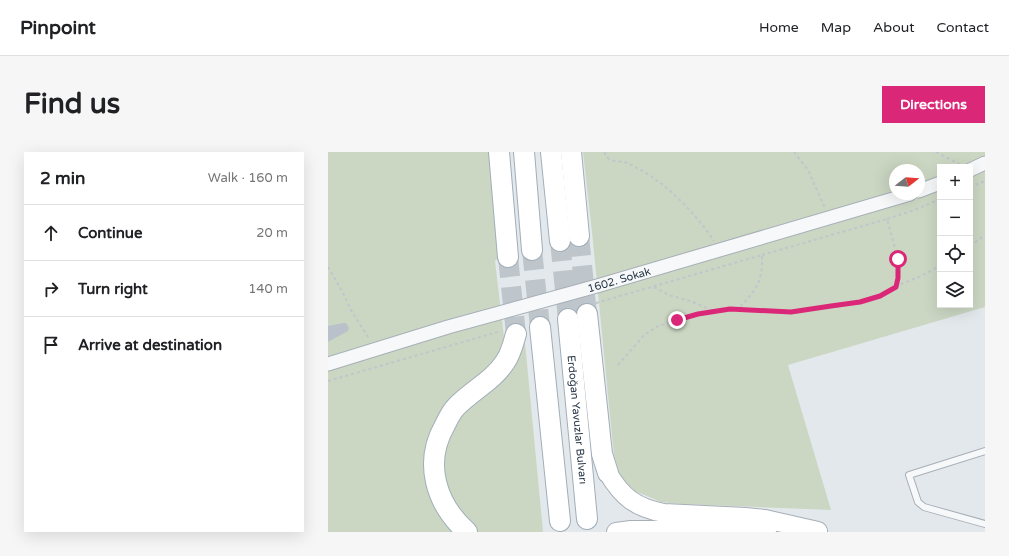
<!DOCTYPE html>
<html lang="en">
<head>
<meta charset="utf-8">
<style>
	body { margin:0; font-family:"Varela Round",sans-serif; background:#f6f6f6; color:#202124 }
	.controls { position:absolute; right:12px; top:12px; display:grid; overflow:hidden; border-radius:0px; box-shadow:0 4px 16px #0002 }
	.controls button { width:36px; height:36px; display:grid; place-items:center; padding:0; border:0; border-bottom:1px solid #e0e0e0; background:#fff; color:#202124; font:20px sans-serif }
	.compass { position:absolute; left:561px; top:12px; width:36px; height:36px; border-radius:50%; background:#fff; box-shadow:0 4px 16px #0002; rotate:73deg }
	.stop { position:absolute; width:12px; height:12px; margin:-9px; border:3px solid #db2777; border-radius:50%; background:#fff }
	.stop.end { background:#db2777; border-color:#fff; box-shadow:0 1px 4px #0008 }
	.list { margin:0; padding:0; list-style:none }
	h2 { display:flex; justify-content:space-between; align-items:center; height:52px; margin:0; padding:0 16px; font-size:17px }
	h2 small { font-size:13px; font-weight:400; color:#757577 }
	.list li { display:grid; grid-template-columns:26px 1fr auto; gap:12px; align-items:center; box-sizing:border-box; height:56px; padding:0 16px; border-top:1px solid #e0e0e0 }
	.list b { display:block; font-size:15px; white-space:nowrap }
	.list em { font-size:13px; font-style:normal; color:#757577 }
	.icon { flex:none; width:22px; height:22px; fill:none; stroke:currentColor; stroke-width:2; stroke-linecap:round; stroke-linejoin:round }
	.map { position:relative; flex:none; width:657px; height:380px; overflow:hidden; border-radius:0px }
	header { display:flex; align-items:center; gap:24px; box-sizing:border-box; height:56px; padding:0 20px; background:#fff; border-bottom:1px solid #e0e0e0 }
	header strong { font-size:19px }
	nav { display:flex; gap:22px; margin-inline-start:auto; font-size:14px }
	.intro { display:flex; align-items:center; justify-content:space-between; box-sizing:border-box; height:96px; padding:0 24px }
	h1 { margin:0; font-size:28px }
	.button { padding:10px 18px; border-radius:0px; background:#db2777; color:#fff; font-size:14px; font-weight:700 }
	main { display:flex; gap:24px; padding:0 24px }
	aside { flex:1; background:#fff; border-radius:0px; box-shadow:0 4px 16px #0002 }
	.map>svg:first-child { display:block }
	.green { fill:#cbd7c3; fill-rule:evenodd }
	.building { fill:#b9c2cb }
	.lines { fill:none; stroke-linecap:round; stroke-linejoin:round }
	.primary-tunnel { stroke:#bec5cb; stroke-width:20; stroke-dasharray:20 10; stroke-linecap:butt }
	.service-casing { stroke:#a7afb7; stroke-width:8 }
	.minor-casing { stroke:#a7afb7; stroke-width:15 }
	.secondary-casing { stroke:#a7afb7; stroke-width:20 }
	.primary-casing { stroke:#a1aeb9; stroke-width:22 }
	.path { stroke:#c0c6cb; stroke-width:2; stroke-dasharray:3 3; stroke-linecap:butt }
	.service { stroke:#f6f8fa; stroke-width:6 }
	.minor { stroke:#f6f8fa; stroke-width:13 }
	.secondary { stroke:#fff; stroke-width:18 }
	.primary { stroke:#fff; stroke-width:20 }
	.route { stroke:#db2777; stroke-width:5 }
	.labels { text-anchor:middle; stroke-width:3.5; stroke-linejoin:round; paint-order:stroke }
	.street-label { font-size:11px; fill:#283746; stroke:#f3f6f9 }
</style>
</head>
<body>
<header>
<strong>Pinpoint</strong>
<nav><a>Home</a><a>Map</a><a>About</a><a>Contact</a></nav>
</header>
<div class="intro"><h1>Find us</h1><a class="button">Directions</a></div>
<main>
<aside>
<h2>2 min<small>Walk · 160 m</small></h2>
<ul class="list">
<li><svg class="icon" aria-label="ahead" viewBox="0 0 24 24"><path d="M12 20V5M6 11l6-6 6 6"/></svg><div><b>Continue</b></div><em>20 m</em></li>
<li><svg class="icon" aria-label="right" viewBox="0 0 24 24"><path d="M7 20v-9h11M14 6l5 5-5 5"/></svg><div><b>Turn right</b></div><em>140 m</em></li>
<li><svg class="icon" aria-label="arrive" viewBox="0 0 24 24"><path d="M6 21V4h12l-3 4 3 4H6"/></svg><div><b>Arrive at destination</b></div></li>
</ul>
</aside>
<div class="map">
<svg width="657" height="380" viewBox="0 0 657 380">
	<rect width="100%" height="100%" fill="#e3e8ec"/>
	<path class="green" d="M0,0H163L173,104L167,109L176,185L196,180L215,380H0Z
		M255,0H657V155L460,213L503,358L353,352L333,350L307,339L293,325L286,304L264,80ZM612,15H642V153H612ZM567,18H591V42H567Z"/>
	<path class="building" d="M15,171H18L21,176L20,179L0,190V174Z"/>
	<g class="lines">
		<path class="primary-tunnel" d="M251,84L259,162
			M232,89L240,167
			M204,98L212,175
			M180,105L188,182"/>
		<g class="service-casing">
			<path id="service" d="M657,299L581,323L590,350L596,355L657,372"/>
		</g>
		<g class="minor-casing">
			<g id="minor">
				<path d="M642,18L657,11"/>
				<path d="M591,39L612,31"/>
				<path id="s1" d="M0,212L120,175L269,134L582,42"/>
			</g>
		</g>
		<g class="secondary-casing">
			<path id="secondary" d="M280,321C294,345 308,356 336,361L417,365L437,367L490,379
				M288,380L303,378L376,377L439,378"/>
		</g>
		<g class="primary-casing">
			<g id="primary">
				<path d="M171,0L180,105"/>
				<path d="M196,0L204,98"/>
				<path d="M223,0L232,89"/>
				<path d="M243,0L251,84"/>
				<path d="M259,162L274,302L280,321"/>
				<path id="s2" d="M240,167L259,367"/>
				<path d="M212,175L232,369"/>
				<path d="M139,380C108,352 95,311 117,273C120,267 123,260 128,255C143,239 165,229 177,210C183,202 185,192 188,182"/>
			</g>
		</g>
		<path class="path" d="M277,0V2C278,4 279,5 281,7C286,10 294,9 299,11C304,13 308,16 313,18C341,34 368,62 386,89
			M466,0L480,18L497,56
			M608,0L633,13
			M642,35L657,29
			M559,67L589,57L612,47
			M642,94L657,83
			M434,103L559,67L570,107V126L568,135
			M0,115L14,139L24,160L42,188
			M326,135L341,143L365,150L385,159
			M268,151L434,103C435,130 428,138 410,157
			M290,213L316,183L330,174L370,162L402,157L463,160L503,155L532,149L552,144L571,133L593,124L612,114
			M0,229L173,179"/>
		<use href="#service" class="service"/>
		<use href="#minor" class="minor"/>
		<use href="#secondary" class="secondary"/>
		<use href="#primary" class="primary"/>
	</g>
	<g class="lines">
		<path class="route" d="M349,168L370,162L402,157L463,160L503,154L532,150L552,144L568,135L570,126V107"/>
	</g>
	<g class="labels">
		<g class="street-label">
			<text dy="4" stroke="none"><textPath href="#s1" startOffset="303">1602. Sokak</textPath></text>
			<text dy="4" stroke="none"><textPath href="#s2" startOffset="101">Erdoğan Yavuzlar Bulvarı</textPath></text>
		</g>
	</g>
</svg>
<div class="controls">
<button>+</button>
<button>−</button>
<button><svg class="icon" aria-label="locate" viewBox="0 0 24 24"><circle cx="12" cy="12" r="6"/><path d="M12 2v4M12 18v4M2 12h4M18 12h4"/></svg></button>
<button><svg class="icon" aria-label="layers" viewBox="0 0 24 24"><path d="M12 4l9 5-9 5-9-5zM3 14l9 5 9-5"/></svg></button>
</div>
<svg class="compass" viewBox="-18 -18 36 36"><path d="M0-13l5 13h-10z" fill="#e53935"/><path d="M0 13l5-13h-10z" fill="#757577"/></svg>
<div class="stop" style="left:570px;top:107px"></div>
<div class="stop end" style="left:349px;top:168px"></div>
</div>
</main>
</body>
</html>
